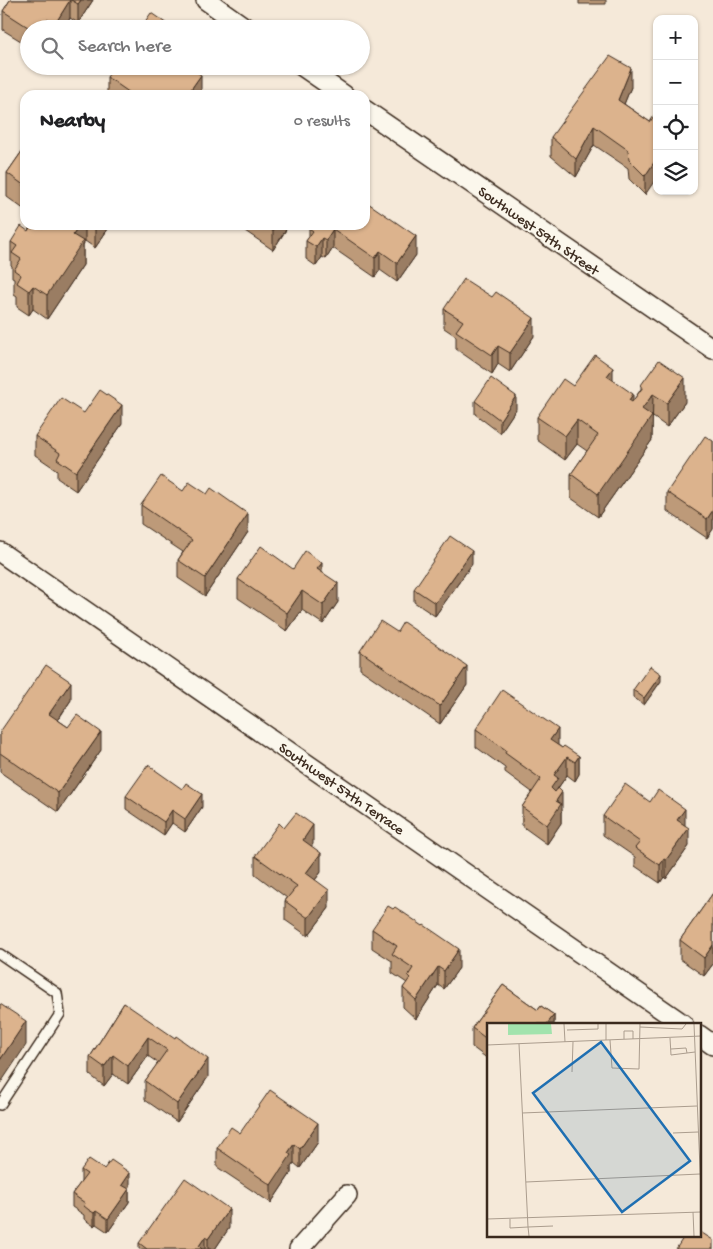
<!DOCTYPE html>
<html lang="en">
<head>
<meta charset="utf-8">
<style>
	body { margin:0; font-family:"Gochi Hand",sans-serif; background:#f2f2f2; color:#202124 }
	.controls { position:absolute; right:15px; top:15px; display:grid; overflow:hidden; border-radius:10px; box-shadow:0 1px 4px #0004 }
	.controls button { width:45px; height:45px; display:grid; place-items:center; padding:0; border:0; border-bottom:1px solid #e0e0e0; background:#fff; color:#202124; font:25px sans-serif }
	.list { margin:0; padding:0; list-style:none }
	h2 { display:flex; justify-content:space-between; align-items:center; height:65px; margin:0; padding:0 20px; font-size:21px }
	h2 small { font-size:16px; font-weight:400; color:#757577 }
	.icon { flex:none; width:28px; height:28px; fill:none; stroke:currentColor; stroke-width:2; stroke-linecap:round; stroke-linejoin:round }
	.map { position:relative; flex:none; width:713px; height:1249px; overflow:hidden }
	.search { position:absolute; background:#fff; box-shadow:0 1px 4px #0004; left:20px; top:20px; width:350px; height:55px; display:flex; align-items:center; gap:12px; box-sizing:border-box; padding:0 18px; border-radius:28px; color:#757577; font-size:19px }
	.panel { position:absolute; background:#fff; box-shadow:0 1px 4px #0004; left:20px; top:90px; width:350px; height:140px; border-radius:15px }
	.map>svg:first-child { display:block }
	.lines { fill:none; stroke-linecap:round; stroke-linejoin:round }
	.lane-casing { stroke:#3b2a1e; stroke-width:12 }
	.street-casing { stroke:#3b2a1e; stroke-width:22 }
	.lane { stroke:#fbf7ec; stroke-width:9 }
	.street { stroke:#fbf7ec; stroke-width:19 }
	.wall { fill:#bd9a79; stroke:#3b2a1e }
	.shaded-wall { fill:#9a7d63; stroke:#3b2a1e }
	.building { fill:#dcb38d; stroke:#3b2a1e }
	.labels { text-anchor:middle; stroke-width:4; stroke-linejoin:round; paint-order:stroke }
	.street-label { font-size:15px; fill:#3b2a1e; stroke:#fbf7ec }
	.inset-road { fill:none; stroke:#ab9d8e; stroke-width:1 }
	.view { fill:#1f6fb2; fill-opacity:0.15; stroke:#1f6fb2; stroke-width:2.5 }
	.inset-edge { fill:none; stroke:#3b2a1e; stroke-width:2.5 }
</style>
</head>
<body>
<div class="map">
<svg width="713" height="1249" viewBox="0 0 713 1249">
	<rect width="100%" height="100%" fill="#f5e9d9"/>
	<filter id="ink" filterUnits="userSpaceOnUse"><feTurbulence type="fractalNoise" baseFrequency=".02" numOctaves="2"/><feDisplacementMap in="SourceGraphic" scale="10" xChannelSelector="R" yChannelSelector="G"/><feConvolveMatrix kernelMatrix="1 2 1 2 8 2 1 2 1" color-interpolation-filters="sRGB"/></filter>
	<g filter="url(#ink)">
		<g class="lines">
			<g class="lane-casing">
				<path id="lane" d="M0,954L57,993L60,1014L0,1105"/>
			</g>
			<g class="street-casing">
				<path id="street" d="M206,0L247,29
					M302,66L344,95
					M365,110L713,349
					M0,552L683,1024
					M699,1035L713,1045
					M299,1249L347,1195"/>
			</g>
			<use href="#lane" class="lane"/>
			<use href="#street" class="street"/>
		</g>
		<path class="wall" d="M10,0H93L78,23L70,18L64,29H29V46L3,30V11Z
			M579,0H606V4H579Z
			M107,77L201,94L200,95H107Z
			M631,87L624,104L650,122L645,195L629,179L628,168L594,145L576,177L551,156V137Z
			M25,147V210L7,197V173Z
			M31,225H110V226L95,248L85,241L83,245V265L47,319L33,309L29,315L17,307V296L14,294V278L12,277V266L11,265V242L28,231Z
			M245,225H289L273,250L245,231Z
			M365,225L416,255L397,282L380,270L375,277L333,248L326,259L322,257L316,266L306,259V241L309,237V228Z
			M444,309L534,336L510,372L498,364L492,374L456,349V336L444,328Z
			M613,380L633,401L641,389V385L685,402L667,427L653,417L652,418V440L598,517L571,498V474L587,451L577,444L565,460L537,440V417L573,386Z
			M475,401L516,409L500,433L475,414Z
			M122,424L76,491L57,478V470L35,455V436Z
			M713,441V529L707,538L667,511V492Z
			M183,491L248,532L205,596L178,578V560L183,552L141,524V505Z
			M472,564L435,616L414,602V589Z
			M293,569L322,572L338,602L323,624L302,610L287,631L238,598V579Z
			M360,651L467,685L440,724L360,669Z
			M661,681L644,705L633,697V690Z
			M71,700L58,720L101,750L58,812L0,772V732Z
			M476,729L558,745L562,748L579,756V774L575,781L567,775L558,788L562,811L561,812V823L547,844L522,826V807L532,792L505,772V768L476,747Z
			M126,796L202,807L185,832L172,823L164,835L126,809Z
			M603,816L685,825L689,846L666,879L664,877L660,883L635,866V857L603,835Z
			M284,828L313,844L311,846L321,872L315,880L329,908L308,936L285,920V901L287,898L255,874V856Z
			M713,893V964L704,976L680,959V940Z
			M372,929L459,968L444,989L438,985L416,1019L403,1007V988L407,983L392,973V961L372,948Z
			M503,985L538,1010L541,1006L554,1015V1024H488V1059L472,1047V1028Z
			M124,1003L208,1077L177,1122L145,1100V1081L158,1063L148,1056L128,1084L113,1074L104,1086L90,1075V1057Z
			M240,1133L318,1142L300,1168L294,1163L291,1167V1173L271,1203L217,1167V1148Z
			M104,1169L130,1186L129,1189V1202L108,1232L96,1224L94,1226L84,1219V1215L72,1207V1194L81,1182V1170Z
			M229,1228L215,1249H139V1243Z"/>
		<path class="shaded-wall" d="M70,0V18L64,29H55V24Z
			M81,0H93L78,23V4Z
			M47,19V29H41Z
			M631,68V87L618,119V100Z
			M201,75V94L200,95H187Z
			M594,126V145L576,177V159Z
			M657,158V177L645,195V176Z
			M80,225H85V241L83,245V265L47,319V295L73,235Z
			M95,225H110V226L95,248Z
			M277,225H289L273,250V231Z
			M333,229V248L326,259V240Z
			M416,236V255L397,282V263Z
			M322,238V257L316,266V247Z
			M380,251V270L375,277V258Z
			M33,286V309L29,315V291Z
			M534,318V336L510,372V353Z
			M498,346V364L492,374V355Z
			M613,368V391L607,376Z
			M685,378V402L667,427V403Z
			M633,394V418L629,400Z
			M653,394L652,440L598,517V494L642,409Z
			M516,396V409L500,433V420Z
			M122,405V424L76,491V472Z
			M577,420V444L565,460V436Z
			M713,510V529L707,538V519Z
			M248,514V532L205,596V578Z
			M472,551V564L435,616V603Z
			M322,563V581L317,569Z
			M338,583V602L323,624V605Z
			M302,591V610L287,631V613Z
			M467,666V685L440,724V706Z
			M661,674V681L644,705V698Z
			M71,682V700L49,732V714Z
			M558,729V748L550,740Z
			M101,732V750L58,812V793Z
			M579,756V774L575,781V762Z
			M567,757V775L558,788V796L551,788L554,775Z
			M562,792V811L561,812V823L547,844V825L556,801Z
			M202,794V807L185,832V819Z
			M685,809V827L677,820Z
			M172,810V823L164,835V822Z
			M313,825V844L303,859V840Z
			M689,828V846L666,879V860Z
			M321,853V872L306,892V873Z
			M664,859V877L660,883V865Z
			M329,890V908L308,936V918Z
			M713,945V964L704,976V958Z
			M459,949V968L444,989V971Z
			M438,967V985L416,1019V1000Z
			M554,1015V1024H547Z
			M26,1021V1045L0,1084V1060Z
			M148,1037V1056L128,1084V1066Z
			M113,1055V1074L104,1086V1067Z
			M208,1059V1077L177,1122V1104Z
			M318,1123V1142L300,1168V1149Z
			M294,1144V1163L291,1167V1173L271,1203V1185L288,1153Z
			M130,1173V1186L122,1198V1185Z
			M129,1189V1202L108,1232V1219Z
			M229,1209V1228L215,1249H208V1239Z
			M96,1211V1224L94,1226V1213Z
			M205,1237V1249H199V1246Z"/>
		<path class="building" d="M10,0H70L55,24L47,19L41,29H31L3,11Z
			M71,0H81L78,4Z
			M151,13L170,26L168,29H140Z
			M610,56L631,68L618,100L650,122L657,111V158L645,176L629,160L628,150L594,126L576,159L551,137Z
			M115,66H188L201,75L187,95H133L107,77Z
			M25,147V186L7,173Z
			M365,201L416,236L397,263L380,251L375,258L333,229L326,240L322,238L316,247L306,241L313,231L309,228L311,225H365Z
			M31,225H39L43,228L45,225H80L73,235L83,241L47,295L33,286L29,291L17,283L21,275L14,270L21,259L12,253L17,246L11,242L21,226L28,231Z
			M264,225H277L273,231Z
			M464,279L492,297L496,292L534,318L510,353L498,346L492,355L456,331L463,321L444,309Z
			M595,355L613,368L607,376L633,394L629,400L632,402L643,387L641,385L659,360L685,378L667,403L653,394L642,409L652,416L598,494L571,474L598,435L577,420L565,436L537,417L563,379L573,386Z
			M491,378L516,396L500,420L475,401Z
			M100,390L122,405L76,472L57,459L60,453L35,436L61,398L84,413Z
			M705,436L713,441V510L707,519L667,492Z
			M161,476L183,491L189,482L207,494L211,488L248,514L205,578L178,560L192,540L141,505Z
			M450,536L472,551L435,603L414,589Z
			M261,546L293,569L305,551L322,563L317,569L338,583L323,605L302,591L287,613L238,579Z
			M380,621L397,632L403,622L467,666L440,706L360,651Z
			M46,665L71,682L49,714L68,727L77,715L101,732L58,793L0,753V732Z
			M650,666L661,674L644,698L633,690Z
			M502,690L558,729L550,740L562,748L564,746L579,756L575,762L567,757L554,775L558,778L551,788L555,792L558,788L562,792L556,801L561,804L547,825L522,807L541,779L505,753L506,750L476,729Z
			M148,765L182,789L186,783L202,794L185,819L172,810L164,822L126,796Z
			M625,784L650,802L658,790L685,809L677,820L689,828L666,860L664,859L660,865L635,848L640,842L603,816Z
			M296,813L313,825L303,840L321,853L306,873L329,890L308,918L285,901L297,886L255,856L279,823L284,828Z
			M713,893V945L704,958L680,940Z
			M388,906L393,909L395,907L423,926L424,925L459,949L444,971L438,967L416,1000L403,988L410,978L408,976L413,968L392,954L397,946L372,929Z
			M503,985L538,1010L541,1006L554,1015L547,1024H488V1040L472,1028Z
			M124,1003L175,1038L176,1036L208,1059L177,1104L145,1081L167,1050L148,1037L128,1066L113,1055L104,1067L90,1057Z
			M0,1004L26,1021L0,1060Z
			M270,1090L318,1123L300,1149L294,1144L288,1153L291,1155L271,1185L217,1148L231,1127L240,1133Z
			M89,1159L104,1169L111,1160L130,1173L122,1185L129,1189L108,1219L96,1211L94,1213L89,1210L84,1206L85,1203L72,1194L87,1174L81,1170Z
			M185,1178L229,1209L208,1239L205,1237L199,1246L202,1249H147L139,1243Z
			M699,1231L713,1240V1249H676L685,1235H699Z"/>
	</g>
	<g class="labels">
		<g class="street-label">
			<text transform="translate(539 230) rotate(35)" y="5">Southwest 59th Street</text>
			<text transform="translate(342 788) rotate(35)" y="5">Southwest 57th Terrace</text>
		</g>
	</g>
	<g transform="translate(487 1023)">
		<rect width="214" height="214" fill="#f5e9d9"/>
		<path d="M21,1H64L65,11L21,12Z" fill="#a2e3ad"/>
		<path class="inset-road" d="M77,1L78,19M119,1V17M207,1L214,170M153,4L195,6L199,1M80,7L111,6V1M183,15L184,32L208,29M137,16V8H146V16M123,17L125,45L152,46L153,1M0,22L214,13M184,26L199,25L200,30M85,49L86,19M35,90L210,83M186,110L211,109M39,159L213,151M206,189L207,213M0,196L214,189M23,196V205L41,204L32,21M42,213L41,204L66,203"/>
		<path class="view" d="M114,19L203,138L135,189L46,70Z"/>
		<rect width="214" height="214" class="inset-edge"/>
	</g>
</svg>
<div class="controls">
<button>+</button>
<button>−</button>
<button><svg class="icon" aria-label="locate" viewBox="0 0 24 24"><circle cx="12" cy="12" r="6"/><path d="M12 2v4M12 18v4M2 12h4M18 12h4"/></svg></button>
<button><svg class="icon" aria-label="layers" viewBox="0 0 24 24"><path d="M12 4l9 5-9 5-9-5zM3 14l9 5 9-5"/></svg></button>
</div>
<div class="search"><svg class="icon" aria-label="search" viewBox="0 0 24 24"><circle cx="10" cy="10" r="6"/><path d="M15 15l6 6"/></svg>Search here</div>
<section class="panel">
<h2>Nearby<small>0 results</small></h2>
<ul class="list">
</ul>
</section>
</div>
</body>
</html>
